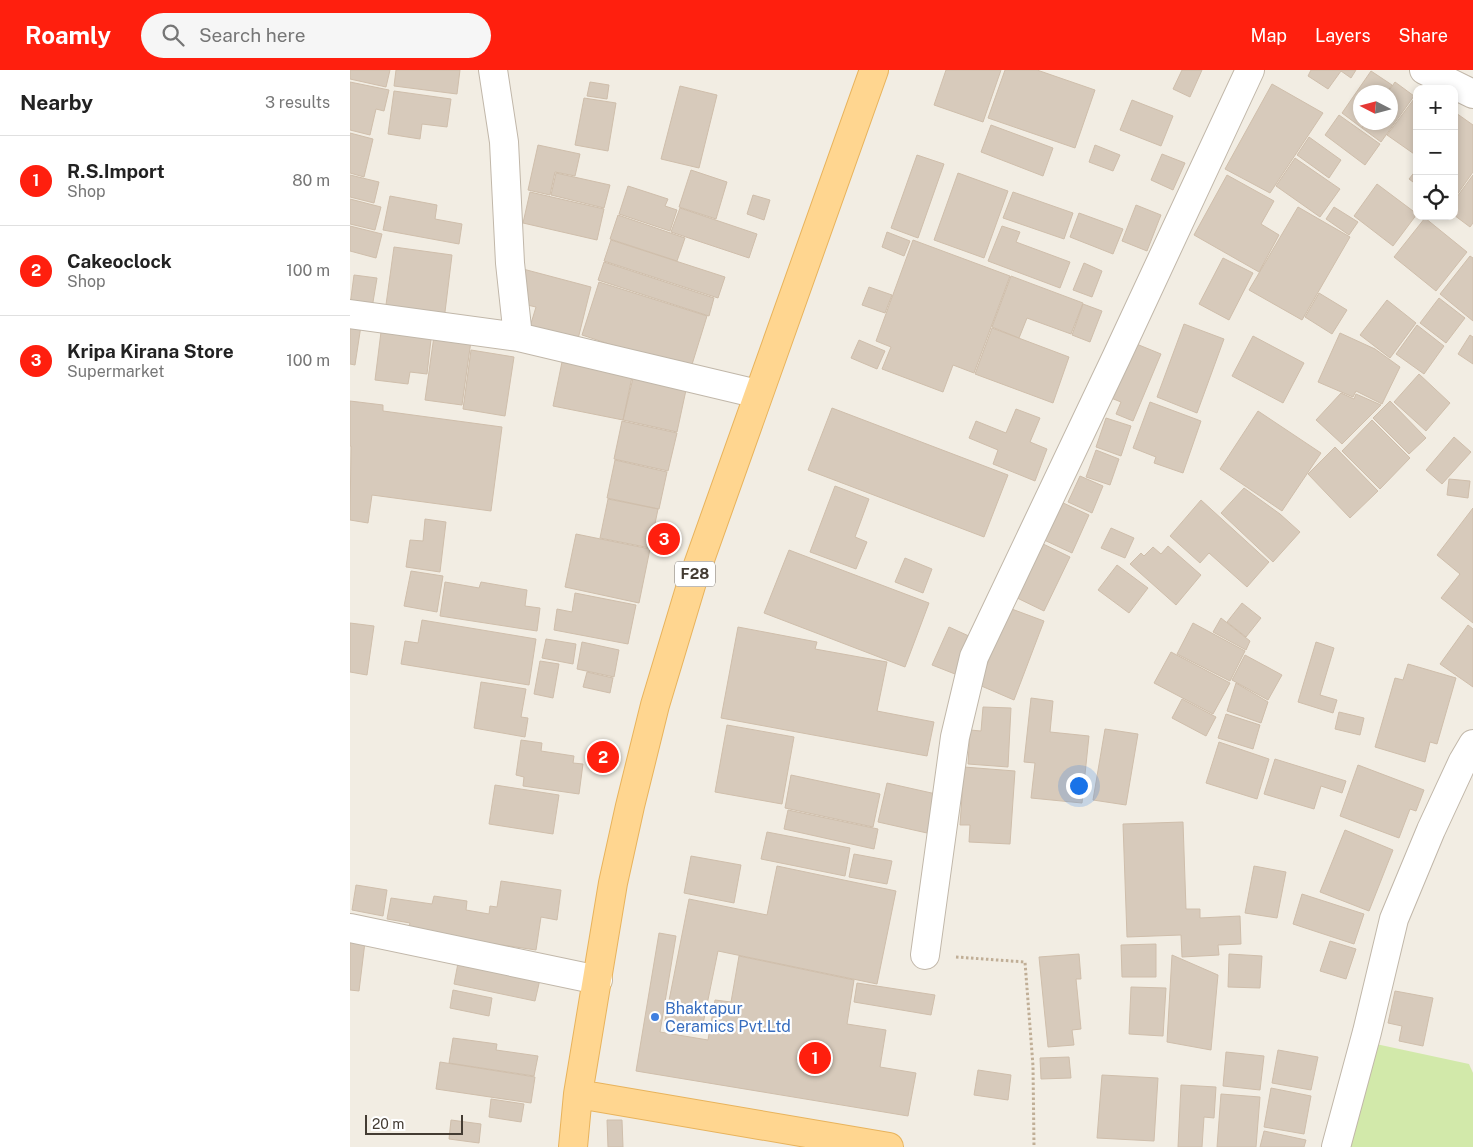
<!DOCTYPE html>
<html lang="en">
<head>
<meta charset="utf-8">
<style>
	body { margin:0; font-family:"Public Sans",sans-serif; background:#f6f6f6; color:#222 }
	.controls { position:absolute; right:15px; top:15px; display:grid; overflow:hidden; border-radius:10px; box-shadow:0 2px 8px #0003 }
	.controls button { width:45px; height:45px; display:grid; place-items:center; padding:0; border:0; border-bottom:1px solid #e0e0e0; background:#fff; color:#222; font:25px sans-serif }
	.compass { position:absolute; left:1003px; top:15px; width:45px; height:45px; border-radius:50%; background:#fff; box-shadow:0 2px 8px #0003; rotate:276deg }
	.scale { position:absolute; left:15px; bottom:12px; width:98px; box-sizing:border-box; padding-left:5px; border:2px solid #443c33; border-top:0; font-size:14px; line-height:18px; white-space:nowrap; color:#443c33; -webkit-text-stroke:4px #fff; paint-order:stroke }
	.you { position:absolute; left:728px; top:715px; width:18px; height:18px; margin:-12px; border:4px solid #fff; border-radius:50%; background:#1a73e8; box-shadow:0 0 0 8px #1a73e833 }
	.badge { display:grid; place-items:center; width:32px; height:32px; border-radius:50%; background:#ff1f0e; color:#fff; font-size:16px; font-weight:700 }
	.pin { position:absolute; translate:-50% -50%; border:2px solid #fff; box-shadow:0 1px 5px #0006 }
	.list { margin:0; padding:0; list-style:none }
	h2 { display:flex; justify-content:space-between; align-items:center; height:65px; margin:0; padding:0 20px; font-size:21px }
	h2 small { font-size:16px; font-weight:400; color:#767676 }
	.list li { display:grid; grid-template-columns:32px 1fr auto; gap:15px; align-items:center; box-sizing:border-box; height:90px; padding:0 20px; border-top:1px solid #e0e0e0 }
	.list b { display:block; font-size:19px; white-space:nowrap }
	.list p { margin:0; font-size:16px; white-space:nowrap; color:#767676 }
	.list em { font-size:16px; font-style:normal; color:#767676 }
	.icon { flex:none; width:28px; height:28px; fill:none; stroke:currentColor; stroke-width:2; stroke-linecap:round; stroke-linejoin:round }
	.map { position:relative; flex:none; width:1123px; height:1077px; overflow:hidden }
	header { display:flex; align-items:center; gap:30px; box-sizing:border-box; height:70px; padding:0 25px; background:#ff1f0e; color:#fff }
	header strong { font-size:24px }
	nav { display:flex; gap:28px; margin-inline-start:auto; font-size:18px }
	.search { width:350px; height:45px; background:#f6f6f6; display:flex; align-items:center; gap:12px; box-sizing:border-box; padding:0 18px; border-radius:28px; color:#767676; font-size:19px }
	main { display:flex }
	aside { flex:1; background:#fff }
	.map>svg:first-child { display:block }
	.green { fill:#d2e9aa }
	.building { fill:#d7cabb; stroke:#cfbeab }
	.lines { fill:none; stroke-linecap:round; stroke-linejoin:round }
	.minor-casing { stroke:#c1b7a9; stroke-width:30 }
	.major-casing { stroke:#e8b35c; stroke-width:30 }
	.path { stroke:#c0ae96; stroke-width:3; stroke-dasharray:2.5 2.5; stroke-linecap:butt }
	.minor { stroke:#fff; stroke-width:28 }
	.major { stroke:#ffd690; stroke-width:28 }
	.shop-dot { fill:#3f7fe0; stroke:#fff; stroke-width:2 }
	.labels { text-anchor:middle; stroke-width:4.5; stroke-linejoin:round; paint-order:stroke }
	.shield { fill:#fff; stroke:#7c7670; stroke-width:1 }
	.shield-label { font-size:15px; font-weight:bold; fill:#443c33 }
	.shop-label { font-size:16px; fill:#366cbe; stroke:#fff; text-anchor:start }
</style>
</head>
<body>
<header>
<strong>Roamly</strong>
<div class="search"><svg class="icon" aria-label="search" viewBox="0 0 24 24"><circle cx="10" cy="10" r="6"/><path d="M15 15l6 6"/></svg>Search here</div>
<nav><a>Map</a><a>Layers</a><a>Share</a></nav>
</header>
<main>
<aside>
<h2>Nearby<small>3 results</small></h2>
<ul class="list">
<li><span class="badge">1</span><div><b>R.S.Import</b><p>Shop</p></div><em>80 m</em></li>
<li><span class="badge">2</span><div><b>Cakeoclock</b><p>Shop</p></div><em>100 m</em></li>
<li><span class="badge">3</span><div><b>Kripa Kirana Store</b><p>Supermarket</p></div><em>100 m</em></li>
</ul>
</aside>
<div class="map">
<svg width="1123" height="1077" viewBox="0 0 1123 1077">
	<rect width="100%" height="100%" fill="#f2ede3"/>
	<path class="green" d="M1026,974L1119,994L1123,1003V1077H1000Z"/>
	<path class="building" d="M0,0H40L36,17L0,9Z
		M46,0H110L107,24L44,16Z
		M596,0H651L633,52L584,35Z
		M655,0H687L745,20L725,78L638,48Z
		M832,0H852L840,27L823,19Z
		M961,0H1006L1001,8L991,1L978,19L958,6Z
		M1021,1L1042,15L1037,22H1011V52H1015L1012,58L992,43Z
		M0,12L39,20L34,41L26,39L20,65L0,60Z
		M240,12L259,15L257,29L237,26Z
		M1045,12L1064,26L1031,72L1012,58L1016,52H1040V22H1038Z
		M922,14L973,43L920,123L875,99Z
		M330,16L367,25L349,98L311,89Z
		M44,21L101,29L97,57L72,54L70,69L38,64Z
		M1067,25V86L1037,65Z
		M234,28L266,33L258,81L225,75Z
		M782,30L823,46L811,76L770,60Z
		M1106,43L1123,55V102L1104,129V46Z
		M989,45L1030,74L1015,95L975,65Z
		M641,55L703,78L693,106L631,82Z
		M0,63L23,69L14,107L0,103Z
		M959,67L991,90L979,108L947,85Z
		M188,75L230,84L225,106L205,102L200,125L178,120Z
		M745,75L770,85L763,101L739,92Z
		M812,84L835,93L823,120L801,110Z
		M567,85L594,94L568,168L541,158Z
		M945,88L990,119L970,147L926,116Z
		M1067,99V115L1059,109Z
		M341,100L377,112L366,149L329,137Z
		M206,103L260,115L254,138L201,125Z
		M608,103L658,121L634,188L584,170Z
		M0,105L29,112L24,133L0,127Z
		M877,105L924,131L911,154L929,165L909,202L844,165Z
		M1123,105V153L1120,157L1104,145V131Z
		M1027,114L1067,144L1043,176L1004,146Z
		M278,116L318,129L315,136L327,140L320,161L269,144Z
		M180,122L254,139L247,170L173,153Z
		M663,122L723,143L714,169L653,148Z
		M403,125L420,130L414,150L397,144Z
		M40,126L87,135L85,149L112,154L109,174L33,160Z
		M0,129L31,137L25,160L0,154Z
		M786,135L811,145L797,181L772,171Z
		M948,137L1000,167L952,250L899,220Z
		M984,137L1008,152L999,165L976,149Z
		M330,138L407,164L399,188L321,162Z
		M729,143L773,159L763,184L720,167Z
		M268,145L335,168L327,191L260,169Z
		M1075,148L1117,182L1086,221L1044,187Z
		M0,156L32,164L26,188L0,181Z
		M652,156L670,162L666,172L720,192L710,218L638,191Z
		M537,162L560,171L554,186L532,177Z
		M261,170L375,207L368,228L254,191Z
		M563,170L660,206L624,303L603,295L593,322L532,299L541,277L526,271Z
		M44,177L102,185L94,250L35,242Z
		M1120,186L1123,188V251L1090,224Z
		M873,188L903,203L879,250L849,234Z
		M254,192L364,228L359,246L248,210Z
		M734,193L752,201L742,227L723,220Z
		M173,199L241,217L227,273L179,260L186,237L177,235Z
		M4,205L27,208L22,238L0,235Z
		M661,206L733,233L721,264L677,248L669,268L642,257Z
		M249,212L357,246L340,301L232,265Z
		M519,217L542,225L535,243L512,235Z
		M969,223L997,240L982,264L955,247Z
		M1089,228L1115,248L1096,273L1070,253Z
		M1037,230L1066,253L1040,288L1010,265Z
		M733,234L752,241L740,272L722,265Z
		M0,248L12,249L5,295L0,294Z
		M32,254L82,261L77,304L60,302L58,314L25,310Z
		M834,254L874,269L847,343L807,327Z
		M1067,255L1094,276L1074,304L1046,284Z
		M642,258L719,287L703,333L625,304Z
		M990,263L1025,279L1050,297L1032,334L1006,321L1003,327L968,312Z
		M1120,265L1123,267V294L1108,284Z
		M84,266L121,271L112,335L75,330Z
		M903,266L954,293L933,333L882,306Z
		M509,270L535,281L527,299L501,288Z
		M784,273L811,284L783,351L766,344L771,332L761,328Z
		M121,280L164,287L155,346L113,339Z
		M212,292L282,307L273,350L203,336Z
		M1069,304L1100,333L1076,361L1044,332Z
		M283,308L336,320L327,362L273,350Z
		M991,323L1004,329L1006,324L1031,335L992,374L966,350Z
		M0,331L33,335V341L152,357L141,441L22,425L18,453L0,450L1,376H0Z
		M1040,331L1076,368L1059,384L1023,348Z
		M800,332L851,351L833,403L804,393L806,387L783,378Z
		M482,338L658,405L634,467L458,400Z
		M666,339L690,348L680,372L697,379L685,411L643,394L648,380L619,368L626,351L656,363Z
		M908,341L971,383L932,441L870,399Z
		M756,348L781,356L771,386L746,377Z
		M1022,350L1060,388L1030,419L992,381Z
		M272,351L327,363L318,401L264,389Z
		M1104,367L1121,382L1092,414L1076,400Z
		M985,377L1028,421L1000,448L958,404Z
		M746,380L769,389L760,415L736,407Z
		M265,390L317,402L309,439L257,428Z
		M730,406L753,416L742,443L718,432Z
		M1099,409L1120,411L1118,428L1097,425Z
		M485,416L519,429L505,467L517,472L506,499L460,482Z
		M894,418L930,444L950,462L923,492L871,443Z
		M258,429L308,439L300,478L250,468Z
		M851,430L919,492L897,517L859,483L850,493L820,466Z
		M709,431L739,445L722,483L692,469Z
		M1123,438V553L1091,528L1110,504L1087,485Z
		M75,449L96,452L90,502L56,497L60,470L73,471Z
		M761,458L784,468L775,488L751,478Z
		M226,464L300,479L289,533L215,517Z
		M687,471L720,487L694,541L661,525Z
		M818,476L851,505L826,535L780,494L791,483L794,486L803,477L811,484Z
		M439,480L579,533L555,597L414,543Z
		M555,488L582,499L573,523L545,512Z
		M767,495L798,518L779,543L748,520Z
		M61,501L93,506L87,542L54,536Z
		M95,512L129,518L131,512L177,520L175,536L190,538L187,561L90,546Z
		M225,523L286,535L278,574L204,560L207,539L222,542Z
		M892,533L911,548L896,567L877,552Z
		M659,538L694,551L664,630L629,615Z
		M871,548L900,571L896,580L863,562Z
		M72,550L186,569L179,615L51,594L55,571L68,573Z
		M0,553L24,556L17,605L0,602Z
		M843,553L895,581L880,611L827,584Z
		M1118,555L1123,559V617L1090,594Z
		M388,557L467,572L465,579L537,592L527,641L584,652L577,686L371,648Z
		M599,557L621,567L605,604L582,595Z
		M196,569L226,574L223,594L192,588Z
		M232,572L269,580L264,607L227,599Z
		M966,572L984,578L970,625L987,630L983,643L948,632Z
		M821,582L880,613L863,644L804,613Z
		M895,585L932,605L918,630L882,610Z
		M190,591L209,594L203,628L184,624Z
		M1058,594L1106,608L1087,674L1080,672L1075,692L1025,677L1045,608L1053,610Z
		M237,602L263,608L260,623L233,617Z
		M131,612L176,619L171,647L178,648L175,667L124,658Z
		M886,613L918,632L911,653L877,641Z
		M681,628L703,631L700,662L739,666L732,733L681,728L685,693L674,692Z
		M832,629L866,647L856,666L822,648Z
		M633,637L661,638L658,697L618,694L620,660L631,661Z
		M989,642L1014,648L1010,665L985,659Z
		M876,644L910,655L903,679L868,668Z
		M377,655L444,667L432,734L365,722Z
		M755,659L788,664L776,735L743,730Z
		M171,670L192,673L191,681L224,686L223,693L233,694L229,724L173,716L174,707L166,705Z
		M869,672L919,689L907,729L856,713Z
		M925,689L996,711L992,723L971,716L964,739L914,724Z
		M1008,695L1074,720L1066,741L1060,739L1049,768L990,746Z
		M614,697L665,701L660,774L619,772L620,755H610Z
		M441,705L530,724L523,757L435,738Z
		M537,713L586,724L577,763L528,752Z
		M145,715L209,725L203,764L139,754Z
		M438,740L528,759L524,779L434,759Z
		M833,752L836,839H850V848L890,846L891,874L868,875L869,885L832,887L831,865L777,867L773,754Z
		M995,760L1043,780L1019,841L970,822Z
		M417,762L500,778L495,806L411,789Z
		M504,784L542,791L537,814L499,807Z
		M341,786L391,795L384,833L334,823Z
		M427,796L546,821L527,914L368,881L352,959L315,951L339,829L417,845Z
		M904,796L936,802L927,848L895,843Z
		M151,811L211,820L207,850L191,847L186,880L58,861L60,853L37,849L41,828L82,834L84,826L117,831L116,840L139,844L140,836L147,837Z
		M6,815L37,820L33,846L2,840Z
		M952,824L1014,844L1004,874L943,854Z
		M309,863L326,866L310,962L358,970L365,930L381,932L389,886L504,910L497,954L536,960L530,997L566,1003L558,1046L286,1001Z
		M0,870L15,872L9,921L0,920Z
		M980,871L1006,879L996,909L970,901Z
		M806,874V907H772L771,875Z
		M729,884L731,909H726L731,959L722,960L724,975L698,977L689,887Z
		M879,884L912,886L910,918L878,917Z
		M822,885L868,905L861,980L817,972Z
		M109,888L191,905L185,931L104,914Z
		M507,913L585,925L581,945L504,932Z
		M781,917L816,918L813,966L779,964Z
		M103,920L142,928L139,946L100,938Z
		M1045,921L1083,928L1073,976L1049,971L1052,956L1038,953Z
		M103,968L147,974L146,980L188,986L184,1006L99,993Z
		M928,980L968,987L961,1020L922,1013Z
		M876,982L914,986L910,1020L873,1016Z
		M719,987L721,1008L691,1009L690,988Z
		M90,992L185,1007L181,1033L86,1019Z
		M628,1000L661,1005L658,1030L624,1025Z
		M752,1005L808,1008L804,1071L747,1068Z
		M831,1015L866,1017L864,1048L854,1047L852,1077H828Z
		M921,1018L961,1026L954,1064L914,1057Z
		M871,1024L910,1027L906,1077H867Z
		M141,1029L174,1034L171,1052L139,1047Z
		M101,1050L131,1054L129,1073L99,1069Z
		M257,1050H272L273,1077H258Z
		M914,1061L956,1070L954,1077H910Z"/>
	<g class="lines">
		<g class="minor-casing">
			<path id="minor" d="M143,0L154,72L160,193L168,267
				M1074,0L1123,24
				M0,244L168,267L408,324
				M0,858L248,910
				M575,885L605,667L624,587L766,288L900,0
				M986,1077L1017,962L1044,849L1081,760L1113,691L1123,674"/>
		</g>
		<g class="major-casing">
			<path id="major" d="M228,1024L539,1077
				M223,1077L228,1024L263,813L280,736L305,635L342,512L524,0"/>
		</g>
		<path class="path" d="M606,887L675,892L683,996L684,1077"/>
		<use href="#minor" class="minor"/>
		<use href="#major" class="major"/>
	</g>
	<circle class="shop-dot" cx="305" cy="947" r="5"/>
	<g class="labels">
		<rect class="shield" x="325" y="491.5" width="40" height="25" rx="4"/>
		<g class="shield-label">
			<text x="345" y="509">F28</text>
		</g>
		<g class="shop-label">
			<text x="315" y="944">Bhaktapur<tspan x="315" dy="18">Ceramics Pvt.Ltd</tspan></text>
		</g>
	</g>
</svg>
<div class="controls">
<button>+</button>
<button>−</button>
<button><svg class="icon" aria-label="locate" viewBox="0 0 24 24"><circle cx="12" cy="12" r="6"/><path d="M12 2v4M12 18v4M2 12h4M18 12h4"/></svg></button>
</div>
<svg class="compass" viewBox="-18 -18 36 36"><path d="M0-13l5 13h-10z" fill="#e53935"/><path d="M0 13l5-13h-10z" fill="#767676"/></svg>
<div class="scale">20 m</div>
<div class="you"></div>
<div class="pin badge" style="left:465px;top:988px">1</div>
<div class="pin badge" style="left:253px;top:687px">2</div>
<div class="pin badge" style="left:314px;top:469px">3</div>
</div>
</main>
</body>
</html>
